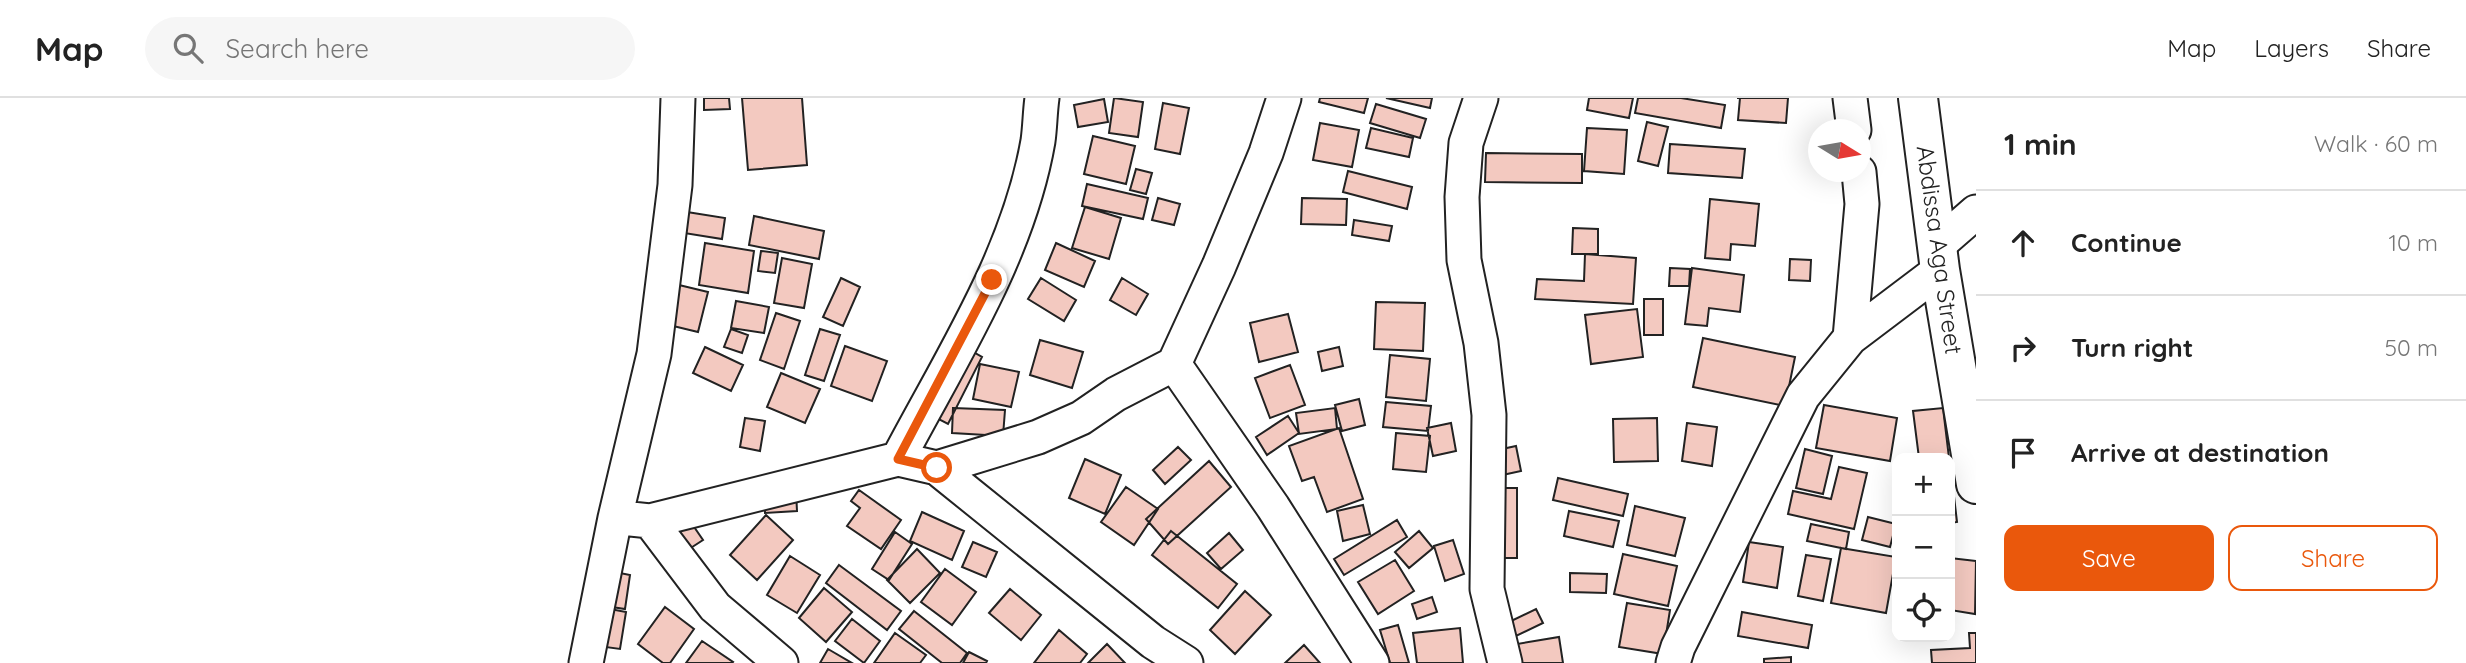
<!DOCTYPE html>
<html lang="en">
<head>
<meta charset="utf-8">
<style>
	body { margin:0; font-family:Quicksand,sans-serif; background:#f6f6f6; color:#222 }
	.controls { position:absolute; right:21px; bottom:21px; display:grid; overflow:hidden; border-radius:14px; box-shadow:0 7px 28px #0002 }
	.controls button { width:63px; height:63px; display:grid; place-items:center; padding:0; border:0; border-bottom:2px solid #e0e0e0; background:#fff; color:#222; font:35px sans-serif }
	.compass { position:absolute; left:1808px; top:21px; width:63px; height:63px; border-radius:50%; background:#fff; box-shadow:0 7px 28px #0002; rotate:101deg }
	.stop { position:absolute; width:21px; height:21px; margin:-16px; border:5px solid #ea580c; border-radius:50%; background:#fff }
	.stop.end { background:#ea580c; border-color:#fff; box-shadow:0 2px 7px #0008 }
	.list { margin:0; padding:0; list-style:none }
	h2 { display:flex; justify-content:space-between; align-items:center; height:91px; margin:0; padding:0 28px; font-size:30px }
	h2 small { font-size:23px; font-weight:400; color:#767676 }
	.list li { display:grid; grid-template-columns:46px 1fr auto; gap:21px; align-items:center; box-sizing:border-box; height:105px; padding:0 28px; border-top:2px solid #e0e0e0 }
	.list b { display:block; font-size:26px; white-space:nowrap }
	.list em { font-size:23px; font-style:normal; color:#767676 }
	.actions { display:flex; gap:14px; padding:21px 28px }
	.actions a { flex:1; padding:16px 0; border:2px solid #ea580c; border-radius:14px; text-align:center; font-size:24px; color:#ea580c }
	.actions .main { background:#ea580c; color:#fff }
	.icon { flex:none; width:38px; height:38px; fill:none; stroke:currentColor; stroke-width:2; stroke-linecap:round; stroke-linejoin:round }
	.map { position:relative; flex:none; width:1976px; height:565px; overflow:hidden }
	header { display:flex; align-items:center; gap:42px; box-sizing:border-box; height:98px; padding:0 35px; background:#fff; border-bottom:2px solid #e0e0e0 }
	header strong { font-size:33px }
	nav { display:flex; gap:38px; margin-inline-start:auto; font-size:24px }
	.search { width:490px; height:63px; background:#f6f6f6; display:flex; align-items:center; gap:18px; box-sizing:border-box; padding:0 24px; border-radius:38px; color:#767676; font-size:26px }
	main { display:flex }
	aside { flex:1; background:#fff }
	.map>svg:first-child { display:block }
	.building { fill:#f3c9c0; stroke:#222; stroke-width:2 }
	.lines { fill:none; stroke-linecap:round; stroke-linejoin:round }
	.minor-casing { stroke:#222; stroke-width:37 }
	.highway-casing { stroke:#222; stroke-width:42 }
	.minor { stroke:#fff; stroke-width:33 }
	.highway { stroke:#fff; stroke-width:38 }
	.route { stroke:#ea580c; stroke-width:9 }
	.labels { text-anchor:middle; stroke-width:5; stroke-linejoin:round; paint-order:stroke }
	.street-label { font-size:24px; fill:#222; stroke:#fff }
</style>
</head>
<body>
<header>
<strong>Map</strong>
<div class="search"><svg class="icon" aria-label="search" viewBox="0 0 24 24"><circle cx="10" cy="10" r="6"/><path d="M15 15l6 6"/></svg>Search here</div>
<nav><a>Map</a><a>Layers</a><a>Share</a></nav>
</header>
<main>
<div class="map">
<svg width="1976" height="565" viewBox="0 0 1976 565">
	<rect width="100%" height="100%" fill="#fff"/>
	<path class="building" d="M704,0H729L730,11L704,12Z
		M742,0H802L807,67L748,72Z
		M1114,0L1143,4L1138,39L1109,35Z
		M1320,0H1368L1364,15L1319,4Z
		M1386,0H1432L1430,10Z
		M1589,0H1633L1629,20L1587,12Z
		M1638,0H1681L1725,7L1721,30L1635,15Z
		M1737,0H1788L1786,25L1738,22L1740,0Z
		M1104,1L1108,24L1078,29L1074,7Z
		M1163,5L1189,10L1180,56L1155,51Z
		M1376,6L1426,21L1420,40L1370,25Z
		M1647,24L1668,29L1658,68L1638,63Z
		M1320,25L1359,32L1352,69L1313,62Z
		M1371,30L1413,40L1409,59L1366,50Z
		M1587,30L1627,32L1624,76L1584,73Z
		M1093,38L1135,48L1126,86L1084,76Z
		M1670,46L1745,51L1742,80L1668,75Z
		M1486,55L1582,56V85L1485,84Z
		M1136,71L1152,75L1146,96L1130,92Z
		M1348,73L1412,89L1407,111L1343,94Z
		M1087,86L1148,100L1143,121L1082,108Z
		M1158,100L1180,106L1174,127L1152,122Z
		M1302,100L1347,101L1346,127L1301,126Z
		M1710,101L1759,106L1755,148L1731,146L1730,162L1705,160Z
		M1085,109L1121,120L1109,161L1072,150Z
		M687,114L725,120L722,141L684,135Z
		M754,118L824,133L819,161L749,147Z
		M1354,122L1392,128L1389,143L1352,137Z
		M1573,130L1598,131V156H1572Z
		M705,145L754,153L748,195L699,187Z
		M1056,145L1095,163L1084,189L1045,172Z
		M761,153L778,155L775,175L758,173Z
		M1585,156L1636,160L1633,206L1535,201L1537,181L1584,183Z
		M782,160L812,166L804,210L774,205Z
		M1790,161L1811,162L1810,183L1789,182Z
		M1670,170L1690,171L1689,188H1669Z
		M1692,170L1744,177L1740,214L1709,210L1707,228L1685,226Z
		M841,180L860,189L843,228L823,219Z
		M1041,180L1076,202L1064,223L1028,201Z
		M1122,180L1148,196L1136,217L1110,202Z
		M679,187L708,194L698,234L669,227Z
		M1644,201H1663V237H1644Z
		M736,203L769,209L764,235L731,230Z
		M1376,204L1425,205L1423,253L1374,251Z
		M1637,211L1643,259L1591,266L1585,217Z
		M776,215L800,223L784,271L760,262Z
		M1288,216L1298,254L1259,264L1250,225Z
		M731,231L748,237L742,255L724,249Z
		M820,231L840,237L824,283L805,277Z
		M1703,240L1795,259L1785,308L1693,289Z
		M1040,242L1083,254L1072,290L1030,277Z
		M961,247L982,259L948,326L927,315Z
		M845,248L887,263L872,303L831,288Z
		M705,249L743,267L731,293L693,275Z
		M1339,249L1343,268L1322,273L1318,254Z
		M1390,257L1430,261L1426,303L1386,299Z
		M980,266L1019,274L1011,309L973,301Z
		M1290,267L1305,307L1270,320L1255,280Z
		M781,275L820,291L805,325L767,309Z
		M1359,301L1365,327L1342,333L1335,307Z
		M1386,304L1431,308L1428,333L1383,329Z
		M1824,307L1897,320L1890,363L1816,350Z
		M953,310L1005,312L1003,338L952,335Z
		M1335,310L1337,331L1299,336L1296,315Z
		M1943,310L1949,360H1919L1913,313Z
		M1288,318L1299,335L1267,357L1256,339Z
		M745,320L765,323L760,353L740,349Z
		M1657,320L1658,363L1614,364L1613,321Z
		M1451,325L1456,353L1433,358L1427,330Z
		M1687,325L1717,329L1712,368L1682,363Z
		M1339,330L1363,401L1327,414L1314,379L1302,383L1289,348Z
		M1396,335L1430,338L1426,374L1393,371Z
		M1516,348L1521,373L1484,381L1479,356Z
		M1178,349L1191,362L1165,386L1153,372Z
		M1805,351L1832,358L1823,396L1796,390Z
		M1085,361L1121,377L1105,416L1069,400Z
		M1209,363L1231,389L1168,446L1146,421Z
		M1950,364L1957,424L1950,425Z
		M1839,369L1867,375L1854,431L1788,416L1793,393L1831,401Z
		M1558,380L1628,396L1623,418L1553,402Z
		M1126,389L1158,411L1134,447L1101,424Z
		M1495,390H1517V460H1495Z
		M859,392L901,422L881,451L847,428L860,410L851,403Z
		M796,393L797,413L765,415L764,394Z
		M1363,407L1370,436L1343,443L1337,413Z
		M1635,408L1685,420L1675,458L1627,447Z
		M1569,413L1619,423L1613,449L1564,438Z
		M922,414L964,433L952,462L910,443Z
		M766,417L793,442L757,482L730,457Z
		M1868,419L1896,426L1890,449L1862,442Z
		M1397,422L1407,439L1344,477L1334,461Z
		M690,423L703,442L683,455L670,436Z
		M1811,426L1849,434L1846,451L1807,443Z
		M1171,433L1237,486L1218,510L1152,457Z
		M1419,433L1433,450L1409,470L1395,454Z
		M895,434L912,446L889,482L872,471Z
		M1229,435L1243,452L1221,471L1207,455Z
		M1453,442L1464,476L1445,483L1434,448Z
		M973,444L997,454L986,479L962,469Z
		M1749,444L1783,449L1777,490L1743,484Z
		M1841,450L1896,459L1886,515L1831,505Z
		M917,451L940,475L910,505L887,482Z
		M1623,456L1677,468L1668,508L1614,496Z
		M1806,457L1831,461L1823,503L1798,498Z
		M790,458L820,477L797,515L767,497Z
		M1950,460L1976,463L1975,516L1950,512Z
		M1395,462L1414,493L1378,516L1358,484Z
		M839,467L901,513L887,532L826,485Z
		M945,471L976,494L952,527L921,504Z
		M610,473L630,477L625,511L605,508Z
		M1570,475L1607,476L1606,495L1570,494Z
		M824,490L852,514L826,544L799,520Z
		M1010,491L1041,517L1021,542L989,515Z
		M1245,493L1271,517L1235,556L1210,532Z
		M1432,499L1437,514L1417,521L1412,506Z
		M1627,505L1670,512L1663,556L1619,549Z
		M665,509L694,531L670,565H663L638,546Z
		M605,510L626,514L620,551L598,548Z
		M1536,511L1543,525L1516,538L1509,524Z
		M914,513L967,555L960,565H942L899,531Z
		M1742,514L1812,527L1808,550L1738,538Z
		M852,521L880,543L864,565L835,543Z
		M1398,527L1409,565H1390L1380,532Z
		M1460,530L1463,565H1417L1413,535Z
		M1059,532L1087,556L1080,565H1034Z
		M895,535L926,557L920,565H874Z
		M1969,535H1976V565H1932L1931,552L1970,550Z
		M1559,539L1563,565H1520L1517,546Z
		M702,543L733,564L732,565H686Z
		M1107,546L1125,565H1088Z
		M1304,547L1320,565H1285Z
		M828,551L852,565H820Z
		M969,554L987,563L986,565H963Z
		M1791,559V565H1764V561Z"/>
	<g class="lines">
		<g class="minor-casing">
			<path id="minor" d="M1481,0L1466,45L1462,99L1464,162L1481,245L1489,317L1487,491L1505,565
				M1850,0L1854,32
				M1937,148L1976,114
				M1850,240L1862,106L1859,74
				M1174,266L1273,409L1372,565
				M898,361C951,260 1018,158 1038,43C1040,29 1040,14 1042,0
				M937,370L1038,339L1081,320L1116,296L1174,266L1219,168L1266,55L1284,0
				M631,421L650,423L715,509L781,565
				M650,423L898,361L937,370L1153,544L1186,565
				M586,565L615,420L654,256L675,87L678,0
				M1673,565L1678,549L1803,298L1850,240L1940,172"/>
		</g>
		<g class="highway-casing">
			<path id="highway" d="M1918,0L1940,172L1976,386"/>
		</g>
		<use href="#minor" class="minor"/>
		<use href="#highway" class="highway"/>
	</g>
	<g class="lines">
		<path class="route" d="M937,370L898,361L992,182"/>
	</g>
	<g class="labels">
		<g class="street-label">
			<text transform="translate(1939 152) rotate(82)" y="8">Abdissa Aga Street</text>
		</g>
	</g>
</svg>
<div class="controls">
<button>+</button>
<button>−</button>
<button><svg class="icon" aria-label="locate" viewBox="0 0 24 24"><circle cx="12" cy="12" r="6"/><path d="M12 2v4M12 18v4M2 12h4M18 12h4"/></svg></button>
</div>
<svg class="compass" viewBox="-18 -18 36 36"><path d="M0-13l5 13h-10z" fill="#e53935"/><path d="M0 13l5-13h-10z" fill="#767676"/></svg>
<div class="stop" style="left:937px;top:370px"></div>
<div class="stop end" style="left:992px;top:182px"></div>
</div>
<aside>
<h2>1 min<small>Walk · 60 m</small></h2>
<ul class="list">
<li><svg class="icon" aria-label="ahead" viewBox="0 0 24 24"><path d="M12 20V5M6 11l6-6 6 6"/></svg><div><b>Continue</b></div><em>10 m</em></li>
<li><svg class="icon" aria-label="right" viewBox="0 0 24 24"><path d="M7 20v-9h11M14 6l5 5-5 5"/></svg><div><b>Turn right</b></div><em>50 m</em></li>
<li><svg class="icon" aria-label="arrive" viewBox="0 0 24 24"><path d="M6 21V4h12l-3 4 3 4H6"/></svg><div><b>Arrive at destination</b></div></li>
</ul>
<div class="actions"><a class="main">Save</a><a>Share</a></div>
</aside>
</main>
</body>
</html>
